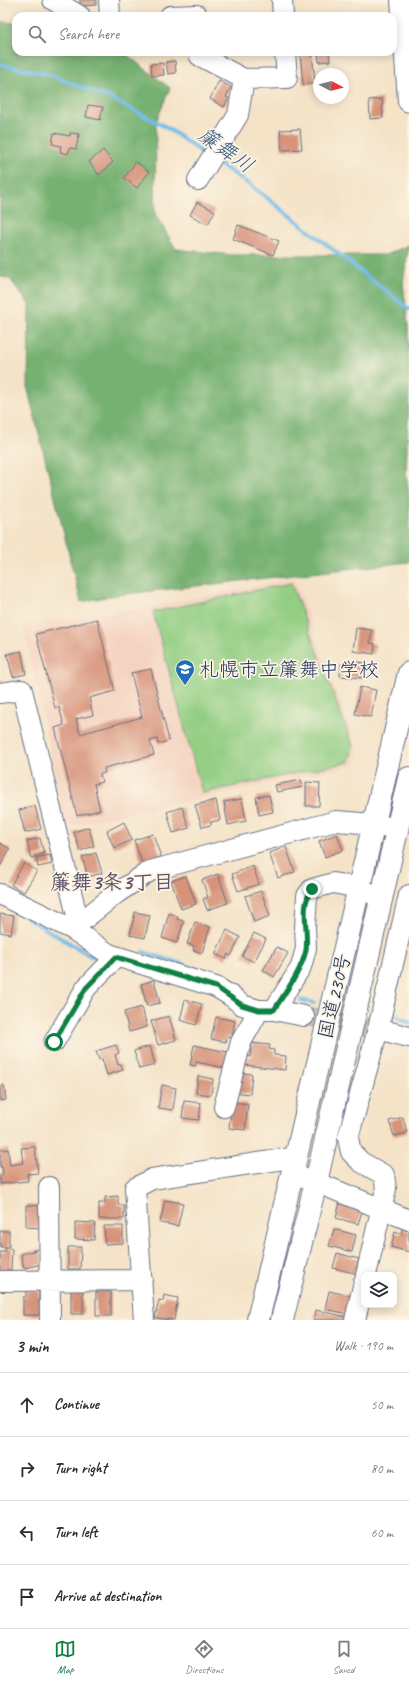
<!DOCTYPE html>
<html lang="en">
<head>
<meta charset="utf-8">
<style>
	body { margin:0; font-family:Caveat,"Klee One",sans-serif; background:#f7f7f7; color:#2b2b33 }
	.controls { position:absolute; right:12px; bottom:12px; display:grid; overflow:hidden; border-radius:8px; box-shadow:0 2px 10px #0003 }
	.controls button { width:36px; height:36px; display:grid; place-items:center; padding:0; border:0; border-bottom:1px solid #e1e1e2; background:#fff; color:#2b2b33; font:20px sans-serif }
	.compass { position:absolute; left:313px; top:68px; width:36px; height:36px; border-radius:50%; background:#fff; box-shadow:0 2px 10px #0003; rotate:97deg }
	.stop { position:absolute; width:12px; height:12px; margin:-9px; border:3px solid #0b8043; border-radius:50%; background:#fff }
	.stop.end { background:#0b8043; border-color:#fff; box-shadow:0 1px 4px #0008 }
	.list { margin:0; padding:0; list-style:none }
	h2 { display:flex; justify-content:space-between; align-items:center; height:52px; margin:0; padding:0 16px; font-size:17px }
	h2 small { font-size:13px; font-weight:400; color:#7c7c81 }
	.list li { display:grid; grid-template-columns:26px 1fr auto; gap:12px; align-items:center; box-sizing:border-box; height:64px; padding:0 16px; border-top:1px solid #e1e1e2 }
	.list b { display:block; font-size:15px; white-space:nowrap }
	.list em { font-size:13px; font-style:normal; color:#7c7c81 }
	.icon { flex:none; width:22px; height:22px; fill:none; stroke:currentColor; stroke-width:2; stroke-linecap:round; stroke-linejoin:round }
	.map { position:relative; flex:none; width:409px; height:1320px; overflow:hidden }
	.search { position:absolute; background:#fff; box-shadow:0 2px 10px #0003; left:12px; right:12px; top:12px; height:44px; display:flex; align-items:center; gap:10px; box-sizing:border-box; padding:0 14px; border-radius:12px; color:#7c7c81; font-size:15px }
	.sheet { height:308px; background:#fff }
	nav { display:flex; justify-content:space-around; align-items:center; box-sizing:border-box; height:56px; border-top:1px solid #e1e1e2; background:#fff; font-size:11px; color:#7c7c81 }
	nav a { display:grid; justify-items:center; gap:2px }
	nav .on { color:#0b8043 }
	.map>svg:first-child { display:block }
	.built { fill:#f4d3c0 }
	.green { fill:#93ce83; stroke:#577e70 }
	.forest { fill:#76b171; stroke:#487068 }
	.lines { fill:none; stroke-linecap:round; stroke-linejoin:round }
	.stream { stroke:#70bbe9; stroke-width:4 }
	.building { fill:#d7937a }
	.minor-tunnel { stroke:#c9bfb2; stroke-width:20; stroke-dasharray:20 10; stroke-linecap:butt }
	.minor-casing { stroke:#676e83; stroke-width:22 }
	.highway-casing { stroke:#676e83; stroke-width:24 }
	.minor { stroke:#fff; stroke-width:20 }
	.highway { stroke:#fff; stroke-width:22 }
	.route { stroke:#0b8043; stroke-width:5 }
	.labels { text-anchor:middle; stroke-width:3.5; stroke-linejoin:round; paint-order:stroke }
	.poi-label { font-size:20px; fill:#1b2f5e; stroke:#fcf5e5; text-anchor:start }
	.street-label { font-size:20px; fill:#1b2f5e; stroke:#fcf5e5 }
	.water-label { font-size:21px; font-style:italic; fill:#355988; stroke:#fcf5e5 }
	.neighbourhood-label { font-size:21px; font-weight:bold; fill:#5d5268; stroke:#fcf5e5 }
</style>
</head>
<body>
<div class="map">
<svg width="409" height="1320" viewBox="0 0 409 1320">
	<rect width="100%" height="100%" fill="#fcf5e5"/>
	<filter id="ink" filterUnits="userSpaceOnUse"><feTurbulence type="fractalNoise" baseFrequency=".025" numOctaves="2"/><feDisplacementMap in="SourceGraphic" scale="8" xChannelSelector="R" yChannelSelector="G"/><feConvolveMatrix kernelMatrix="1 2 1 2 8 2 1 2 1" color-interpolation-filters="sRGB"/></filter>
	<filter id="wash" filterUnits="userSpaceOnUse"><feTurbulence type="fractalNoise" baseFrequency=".012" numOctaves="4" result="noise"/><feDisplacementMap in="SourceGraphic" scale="16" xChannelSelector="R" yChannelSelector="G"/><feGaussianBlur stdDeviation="0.9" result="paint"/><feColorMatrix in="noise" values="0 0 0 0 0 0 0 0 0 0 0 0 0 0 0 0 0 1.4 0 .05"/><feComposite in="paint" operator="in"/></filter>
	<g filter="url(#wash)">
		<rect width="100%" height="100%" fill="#f4e3c7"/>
		<path class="built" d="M294,578L357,747L356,765L66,827L23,625L146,608Z"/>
		<path class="green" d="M291,583L353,746L349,762L202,793L153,612Z"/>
		<path class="forest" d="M0,22L16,23V52H123L170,88L156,122L155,214L176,249L232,255H386L409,245L403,282L408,325L409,397L406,473L409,495V562L116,595L81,602L28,390L29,304L10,279L0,276Z"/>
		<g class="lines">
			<path class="stream" d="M0,64L47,74L110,98L166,127L206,155
				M215,161L253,187L409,309
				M27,918L91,956L98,957
				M143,952L182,964L241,986
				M301,1000L314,1003
				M394,1015L409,1022"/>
		</g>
		<g id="blocks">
			<path class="building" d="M80,0H96V5L80,6Z
				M312,52L315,83L303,85L300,53Z
				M318,52H329L330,61L319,62Z
				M175,61L176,73L168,74L166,62Z
				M163,63L164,75L152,76L151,64Z
				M219,81L231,87L226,97L229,98L224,107L210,99Z
				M382,99L383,118L370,119L369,100Z
				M88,105L103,107L100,120L86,117Z
				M300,129L302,149L282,150L280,130Z
				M54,133L70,136V133L79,134L76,149L70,148L68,154L60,152L61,146L52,144Z
				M103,150L113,162L99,175L89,162Z
				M136,162L149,172L137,188L124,178Z
				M197,202L215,211L208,224L190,215Z
				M238,225L279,241L273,255L233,239Z
				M97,619L115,691L89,698L93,715L76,719L80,734L142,717L131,673L151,669L169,741L158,744L157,739L150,741L154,755L104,768L105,773L100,774L102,782L94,784L100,810L77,816L55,728L64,725L59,707L55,708L36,634Z
				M356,628L372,630L370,643L375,644L374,654L353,651Z
				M21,651L26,674L13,677L7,654Z
				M347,661L364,663L362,678L340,676L341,664L347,665Z
				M360,687L376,690L371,717L355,714Z
				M301,780L303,787L277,792L275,785Z
				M306,782L320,783L319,806H306Z
				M269,795L273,812L259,815L256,797Z
				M242,799L246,821L228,825L224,802Z
				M216,800L220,820L211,822V825L202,827L195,805Z
				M35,806L41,829L25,833L19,810Z
				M182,807L189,828L173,833L167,812Z
				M124,822L132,840L114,848L107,831Z
				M89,827L94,846L80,851L74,832Z
				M153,834L161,857L142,863L134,840Z
				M337,834L343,850L325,857L319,841Z
				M40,838L44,854L31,858L27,841Z
				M0,843L10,849L0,867Z
				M286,847L295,872L278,878L269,853Z
				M96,853L102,873L88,877L82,857Z
				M50,855L52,864L38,867L36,858Z
				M24,863L37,871L24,892L11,885Z
				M253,866L259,884L238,891L232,874Z
				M218,874L228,903L207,910L203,899L208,897L202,880Z
				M186,876L196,904L181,909L171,881Z
				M261,891L270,916L254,922L245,896Z
				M135,912L150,915L145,938L130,935Z
				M169,913L178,916L177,919L184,921L177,943L162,938Z
				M0,914L14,916L11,934L0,932Z
				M195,922L210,927L202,953L193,950L194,946L187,944Z
				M227,930L240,937L231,956L228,954L226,959L215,954Z
				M254,933L266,939L254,962L242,956Z
				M277,947L288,953L274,977L263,970Z
				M154,980L160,1003L147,1006L141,984Z
				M185,1000L202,1004L196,1025L180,1020Z
				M142,1007L147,1027L129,1032L124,1012Z
				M169,1016L176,1040L158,1045L151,1021Z
				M216,1017L235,1021L232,1038L227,1037L226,1042L211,1039Z
				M252,1043L270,1045L269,1049L274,1050V1055L286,1056L285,1070L245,1065L246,1056L250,1057Z
				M116,1045L119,1053L115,1055L118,1065L121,1064L123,1070L107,1075L102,1059L99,1060L96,1051Z
				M194,1045L228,1052L225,1068L196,1062V1066L190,1065Z
				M150,1046L155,1065L139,1069L134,1051Z
				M234,1072L252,1074L250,1094L232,1092Z
				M198,1076L213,1079L211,1095L196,1093Z
				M4,1085L6,1100L0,1101V1086Z
				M162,1085L176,1088L173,1110L158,1108Z
				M184,1101L201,1103L199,1120L182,1118Z
				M232,1102L248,1104L245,1130L229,1128Z
				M403,1117L407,1133L394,1136L389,1121Z
				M35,1147L38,1173L27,1174L28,1181L0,1184V1175H3L2,1167H0V1150L8,1149L10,1165L23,1163L21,1148Z
				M118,1196V1205H124V1219H99V1203H105V1197Z
				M165,1200L183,1203L178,1226L160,1223Z
				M340,1202L363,1209L358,1224L336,1218Z
				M26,1205L42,1206L41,1228L26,1227Z
				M75,1222L95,1223L94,1240L75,1239Z
				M104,1226H123V1243L105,1244Z
				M334,1229L356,1235L352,1252L329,1246Z
				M402,1229L409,1231V1252L391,1247L395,1232L401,1234Z
				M0,1231H9V1247H0Z
				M68,1247H81L80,1269H68Z
				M5,1248L12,1249L11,1270H6V1272H0V1252H5Z
				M40,1249L43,1264L24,1268L21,1254Z
				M337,1253L359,1259L356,1270L359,1271L358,1274L333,1268Z
				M71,1286H83V1314H71Z
				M26,1291H39V1315H23V1297H26Z
				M329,1291L352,1296L348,1314L325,1309Z
				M96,1292H111V1316H96Z
				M164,1295L178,1298L174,1320L155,1318L159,1300L163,1301Z
				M316,1310L347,1317V1320H314Z"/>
		</g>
	</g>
	<g filter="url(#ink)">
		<use href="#blocks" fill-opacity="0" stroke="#676e83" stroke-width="1"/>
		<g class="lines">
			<path class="minor-tunnel" d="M304,1016L378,1029"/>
			<g class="minor-casing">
				<path id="minor" d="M53,0L80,16
					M109,0L110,16
					M282,0L283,16
					M170,16L197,15
					M200,52V56L244,79L287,78L285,52
					M198,180L238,115L244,79
					M0,693L22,690L79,924
					M0,894L72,929L109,954L216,987L231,996L242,1005L259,1010H274L304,1016
					M72,929L117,893L150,871L336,821L374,824L398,829
					M274,1010L301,967L306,948L305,927L307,896L312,889L333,883L359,888L381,898
					M378,1029L409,1037
					M54,1042L86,988L116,957
					M224,1107L241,1042L259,1010
					M293,1173L409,1220
					M49,1187L50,1320
					M366,1275L386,1189L384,1175L361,1162L351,1152L348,1138L378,1029L409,895
					M0,1281L142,1280
					M144,1320L135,1188L152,1179L297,1157
					M355,1320L364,1282"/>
			</g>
			<g class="highway-casing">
				<path id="highway" d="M402,0L409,101
					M258,1320L409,673
					M282,1320L316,1182L409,778"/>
			</g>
			<use href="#minor" class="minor"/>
			<use href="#highway" class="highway"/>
		</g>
	</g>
	<g class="lines" filter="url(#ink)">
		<path class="route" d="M54,1042L86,988L116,957L216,987L242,1005L259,1010H274C286,991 301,972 306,950C309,930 299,907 312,889"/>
	</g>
	<defs>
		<g id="school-pin" transform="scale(1)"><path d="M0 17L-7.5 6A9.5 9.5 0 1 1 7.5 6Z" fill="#1f6fb2" stroke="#fcf5e5"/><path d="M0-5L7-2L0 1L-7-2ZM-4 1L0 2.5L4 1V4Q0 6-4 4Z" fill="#fff"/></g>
	</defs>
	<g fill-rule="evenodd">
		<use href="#school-pin" x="185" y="669"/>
	</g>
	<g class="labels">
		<g class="poi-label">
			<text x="199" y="676">札幌市立簾舞中学校</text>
		</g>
		<g class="street-label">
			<text transform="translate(334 996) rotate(-77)" y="7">国道230号</text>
		</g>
		<g class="water-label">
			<text transform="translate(226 150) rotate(35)" y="7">簾舞川</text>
		</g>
		<g class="neighbourhood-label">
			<text x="112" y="889">簾舞3条3丁目</text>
		</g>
	</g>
</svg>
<div class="controls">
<button><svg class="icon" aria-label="layers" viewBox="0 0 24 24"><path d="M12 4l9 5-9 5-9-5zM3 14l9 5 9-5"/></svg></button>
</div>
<svg class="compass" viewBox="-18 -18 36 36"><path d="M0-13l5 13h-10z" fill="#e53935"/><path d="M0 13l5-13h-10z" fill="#7c7c81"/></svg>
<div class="stop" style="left:54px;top:1042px"></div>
<div class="stop end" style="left:312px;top:889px"></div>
<div class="search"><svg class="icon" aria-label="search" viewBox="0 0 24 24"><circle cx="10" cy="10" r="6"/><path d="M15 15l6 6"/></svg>Search here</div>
</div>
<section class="sheet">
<h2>3 min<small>Walk · 190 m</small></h2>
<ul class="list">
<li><svg class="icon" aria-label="ahead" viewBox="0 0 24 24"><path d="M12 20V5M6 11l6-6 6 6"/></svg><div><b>Continue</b></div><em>50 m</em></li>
<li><svg class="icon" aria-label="right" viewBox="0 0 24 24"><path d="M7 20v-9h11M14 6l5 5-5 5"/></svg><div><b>Turn right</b></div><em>80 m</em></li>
<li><svg class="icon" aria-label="left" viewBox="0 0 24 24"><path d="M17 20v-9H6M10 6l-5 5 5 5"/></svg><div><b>Turn left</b></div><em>60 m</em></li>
<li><svg class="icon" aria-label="arrive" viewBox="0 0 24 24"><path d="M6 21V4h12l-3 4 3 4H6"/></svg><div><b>Arrive at destination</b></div></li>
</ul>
</section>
<nav>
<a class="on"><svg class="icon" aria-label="map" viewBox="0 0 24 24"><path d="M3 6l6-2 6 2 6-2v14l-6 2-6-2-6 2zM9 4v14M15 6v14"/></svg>Map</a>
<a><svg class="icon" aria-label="directions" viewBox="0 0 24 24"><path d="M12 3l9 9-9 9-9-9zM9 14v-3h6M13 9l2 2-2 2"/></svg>Directions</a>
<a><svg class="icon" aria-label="saved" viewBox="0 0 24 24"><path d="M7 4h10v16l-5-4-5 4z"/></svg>Saved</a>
</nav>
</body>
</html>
